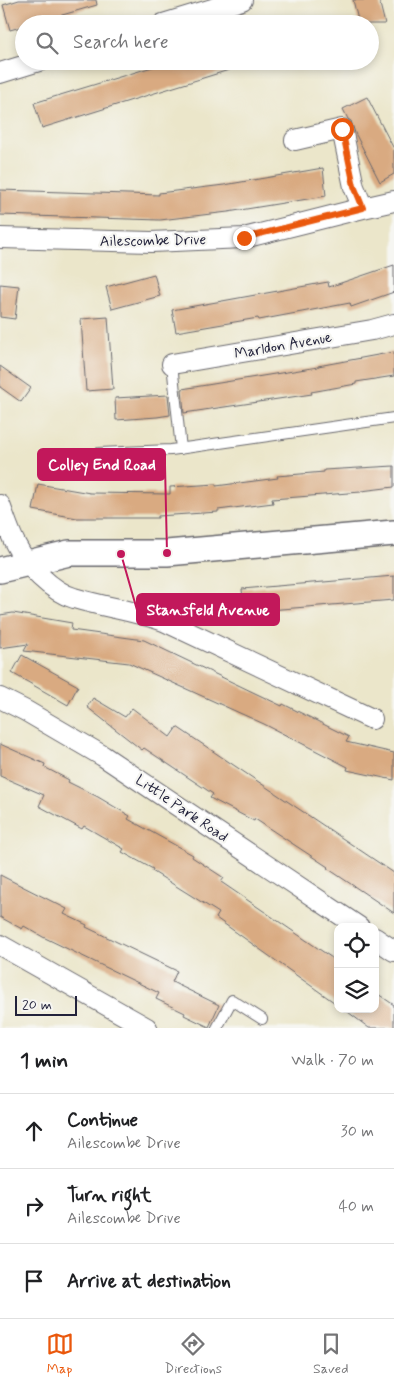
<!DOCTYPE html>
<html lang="en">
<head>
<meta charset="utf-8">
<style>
	body { margin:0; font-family:Mynerve,sans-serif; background:#f6f6f6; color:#202124 }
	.controls { position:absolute; right:15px; bottom:15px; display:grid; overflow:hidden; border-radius:10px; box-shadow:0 2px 8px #0003 }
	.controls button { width:45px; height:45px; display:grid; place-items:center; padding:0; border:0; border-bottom:1px solid #e0e0e0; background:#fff; color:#202124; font:25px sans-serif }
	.scale { position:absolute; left:15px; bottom:12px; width:62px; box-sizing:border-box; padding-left:5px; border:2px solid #22223b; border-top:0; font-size:14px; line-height:18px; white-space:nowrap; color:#22223b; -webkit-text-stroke:4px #f6f6f2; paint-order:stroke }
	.stop { position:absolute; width:15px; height:15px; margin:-11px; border:4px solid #ea580c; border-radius:50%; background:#fff }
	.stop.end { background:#ea580c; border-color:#fff; box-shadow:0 1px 5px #0008 }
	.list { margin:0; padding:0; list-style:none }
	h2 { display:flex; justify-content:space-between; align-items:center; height:65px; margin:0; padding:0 20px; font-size:21px }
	h2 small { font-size:16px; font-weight:400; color:#757577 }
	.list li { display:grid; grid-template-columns:32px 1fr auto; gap:15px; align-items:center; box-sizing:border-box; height:75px; padding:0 20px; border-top:1px solid #e0e0e0 }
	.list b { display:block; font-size:19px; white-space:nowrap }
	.list p { margin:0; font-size:16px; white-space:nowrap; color:#757577 }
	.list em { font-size:16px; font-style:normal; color:#757577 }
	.icon { flex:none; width:28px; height:28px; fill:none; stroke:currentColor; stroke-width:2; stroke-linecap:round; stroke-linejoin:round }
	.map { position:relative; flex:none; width:394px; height:1028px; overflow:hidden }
	.search { position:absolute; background:#fff; box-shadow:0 2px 8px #0003; left:15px; right:15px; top:15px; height:55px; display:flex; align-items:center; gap:12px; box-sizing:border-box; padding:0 18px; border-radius:28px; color:#757577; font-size:19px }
	.sheet { height:290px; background:#fff }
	nav { display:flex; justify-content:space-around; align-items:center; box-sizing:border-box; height:70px; border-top:1px solid #e0e0e0; background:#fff; font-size:14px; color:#757577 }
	nav a { display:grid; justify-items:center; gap:2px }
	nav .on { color:#ea580c }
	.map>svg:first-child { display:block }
	.building { fill:#d9aa81 }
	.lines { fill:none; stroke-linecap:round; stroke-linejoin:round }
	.service-casing { stroke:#68676d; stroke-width:12 }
	.minor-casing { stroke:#68676d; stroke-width:22 }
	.tertiary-casing { stroke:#68676d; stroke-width:28 }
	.service { stroke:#fff; stroke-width:10 }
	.minor { stroke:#fff; stroke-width:20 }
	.tertiary { stroke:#fff; stroke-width:25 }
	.route { stroke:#ea580c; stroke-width:6 }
	.labels { text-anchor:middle; stroke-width:4.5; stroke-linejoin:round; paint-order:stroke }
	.street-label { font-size:15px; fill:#22223b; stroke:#f6f6f2 }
	.leader { fill:none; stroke:#c2185b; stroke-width:2 }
	.callout-dot { fill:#c2185b; stroke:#f6f6f2; stroke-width:2 }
	.callout { fill:#c2185b; stroke:#c2185b; stroke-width:2 }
	.callout-label { font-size:16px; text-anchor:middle; font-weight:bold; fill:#fff }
</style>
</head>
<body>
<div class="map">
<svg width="394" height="1028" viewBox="0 0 394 1028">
	<rect width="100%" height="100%" fill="#f6f6f2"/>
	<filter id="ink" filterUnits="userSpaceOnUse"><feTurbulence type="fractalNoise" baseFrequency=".02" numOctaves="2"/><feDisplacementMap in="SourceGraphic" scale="10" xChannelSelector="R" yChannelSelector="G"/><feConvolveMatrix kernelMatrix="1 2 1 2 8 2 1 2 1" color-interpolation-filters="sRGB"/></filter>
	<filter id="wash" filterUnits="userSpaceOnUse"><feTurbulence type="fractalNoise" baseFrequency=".0096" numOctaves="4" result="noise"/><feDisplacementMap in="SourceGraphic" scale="20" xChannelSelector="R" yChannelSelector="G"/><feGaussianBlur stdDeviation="1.12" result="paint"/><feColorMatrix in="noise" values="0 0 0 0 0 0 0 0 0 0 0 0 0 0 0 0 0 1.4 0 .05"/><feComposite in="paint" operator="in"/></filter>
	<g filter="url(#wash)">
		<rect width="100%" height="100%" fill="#ebe6ca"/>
		<g id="blocks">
			<path class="building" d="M19,0H96L97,5L31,24H24V26L10,30L3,5Z
				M353,0H379L385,24H359Z
				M172,61H245V65L42,128L34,103Z
				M367,97L394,149V174L380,182L355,133L351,121L348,119L343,109Z
				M323,168L326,196L228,212L160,220L0,215V190L159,195V193L224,185Z
				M394,265V292L351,307L350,303L259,320L258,318L176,332L172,310L328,282L329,287Z
				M154,274L160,296L112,309L106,287Z
				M0,284L19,286L15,319L0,317Z
				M108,317L113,389L86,391L81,319Z
				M394,352V376L356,382V384L311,392L312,394L184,413L182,389L318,367V366Z
				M0,366L31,388L21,402L0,387Z
				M168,395L170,415L157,417L116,420L115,398Z
				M394,466V487L361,491V492L272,499L273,503L218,510V512L158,516V518H77L33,510L38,484L90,493L170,494V487L216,484V486L278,478L277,476L324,472V470Z
				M394,576V600L244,612L242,589Z
				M13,613L72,623L71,630L144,640L282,706L283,704L349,737L346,742L394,753V780L347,770L348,767L264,724L129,663L24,651L28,644L0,648V615Z
				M22,655L78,686L68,705L12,673Z
				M93,698L125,717L132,708L170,737L177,727L394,873V913L327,868L328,867L255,819L254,821L210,798L213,794L144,748L142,750L87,707Z
				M0,744L45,764L44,767L69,780L68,782L98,797L130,816L128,819L193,855L192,857L224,878L221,882L338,962V1005L216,918L219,913L152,871L153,869L122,852L124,849L84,826L82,829L39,806L44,795L0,776Z
				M0,875L67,909L64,914L87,925L86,927L177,971L172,982L219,1005L209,1027L184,1015L185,1013L156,999L159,993L43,937L24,926L22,929L0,917Z
				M375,992L394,1005V1028H369L344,1009H375Z"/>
		</g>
	</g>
	<g filter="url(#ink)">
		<use href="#blocks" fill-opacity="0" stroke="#68676d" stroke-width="1"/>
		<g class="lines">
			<g class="service-casing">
				<path id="service" d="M172,364L181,449
					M99,453L171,450L394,418
					M217,1028L232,1000L262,1019"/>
			</g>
			<g class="minor-casing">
				<path id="minor" d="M163,24L242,0
					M0,73L39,61
					M363,208L394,201
					M0,238L151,242L244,238L363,208L354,187L342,129L295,140
					M172,364L372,330L394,324
					M0,505C5,518 9,532 16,545C26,565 52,592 74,598C104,607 135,611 164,621L372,719
					M0,698L26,711L103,756L359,927
					M375,938L394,951
					M0,945L147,1028"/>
			</g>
			<g class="tertiary-casing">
				<path id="tertiary" d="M0,570L69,553H167L394,533"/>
			</g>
			<use href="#service" class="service"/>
			<use href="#minor" class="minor"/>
			<use href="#tertiary" class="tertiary"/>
		</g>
	</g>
	<g class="lines" filter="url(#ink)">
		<path class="route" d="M244,238L363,208L354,186L342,129"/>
	</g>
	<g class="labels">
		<g class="street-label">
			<text transform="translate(153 240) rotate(-1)" y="5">Ailescombe Drive</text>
			<text transform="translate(283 345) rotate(-10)" y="5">Marldon Avenue</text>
			<text transform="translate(182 808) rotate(34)" y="5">Little Park Road</text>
		</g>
	</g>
	<path class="leader" d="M167 553L165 465M121 554L137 610"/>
	<g class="callout-dot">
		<circle cx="167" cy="553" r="5"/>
		<circle cx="121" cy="554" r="5"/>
	</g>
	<g class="callout">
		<rect x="38" y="449" width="127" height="31" rx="5"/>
		<rect x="137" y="594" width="142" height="31" rx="5"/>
	</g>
	<g class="callout-label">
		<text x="102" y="470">Colley End Road</text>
		<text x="208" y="615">Stansfeld Avenue</text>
	</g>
</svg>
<div class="controls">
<button><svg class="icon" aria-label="locate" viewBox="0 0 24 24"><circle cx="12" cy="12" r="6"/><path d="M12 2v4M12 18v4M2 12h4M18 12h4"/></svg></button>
<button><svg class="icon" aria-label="layers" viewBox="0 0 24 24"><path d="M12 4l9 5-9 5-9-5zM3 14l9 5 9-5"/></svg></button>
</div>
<div class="scale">20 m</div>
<div class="stop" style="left:342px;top:129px"></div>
<div class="stop end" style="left:244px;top:238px"></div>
<div class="search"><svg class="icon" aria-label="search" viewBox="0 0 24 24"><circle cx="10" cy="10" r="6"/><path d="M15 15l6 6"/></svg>Search here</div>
</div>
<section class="sheet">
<h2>1 min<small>Walk · 70 m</small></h2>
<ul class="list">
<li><svg class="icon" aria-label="ahead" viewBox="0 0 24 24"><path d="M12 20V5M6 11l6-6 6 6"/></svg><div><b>Continue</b><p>Ailescombe Drive</p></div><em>30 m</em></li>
<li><svg class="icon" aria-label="right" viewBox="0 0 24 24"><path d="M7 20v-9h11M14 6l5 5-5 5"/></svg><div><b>Turn right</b><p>Ailescombe Drive</p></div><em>40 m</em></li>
<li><svg class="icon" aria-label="arrive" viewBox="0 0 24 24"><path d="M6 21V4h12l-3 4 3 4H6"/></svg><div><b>Arrive at destination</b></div></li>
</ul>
</section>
<nav>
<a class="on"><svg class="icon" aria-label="map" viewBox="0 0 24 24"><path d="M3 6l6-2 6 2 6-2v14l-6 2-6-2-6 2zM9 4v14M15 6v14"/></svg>Map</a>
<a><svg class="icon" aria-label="directions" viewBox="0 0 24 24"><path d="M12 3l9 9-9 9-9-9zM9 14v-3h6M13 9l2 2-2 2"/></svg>Directions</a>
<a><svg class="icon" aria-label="saved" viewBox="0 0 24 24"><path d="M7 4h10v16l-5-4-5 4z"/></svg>Saved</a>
</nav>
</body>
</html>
